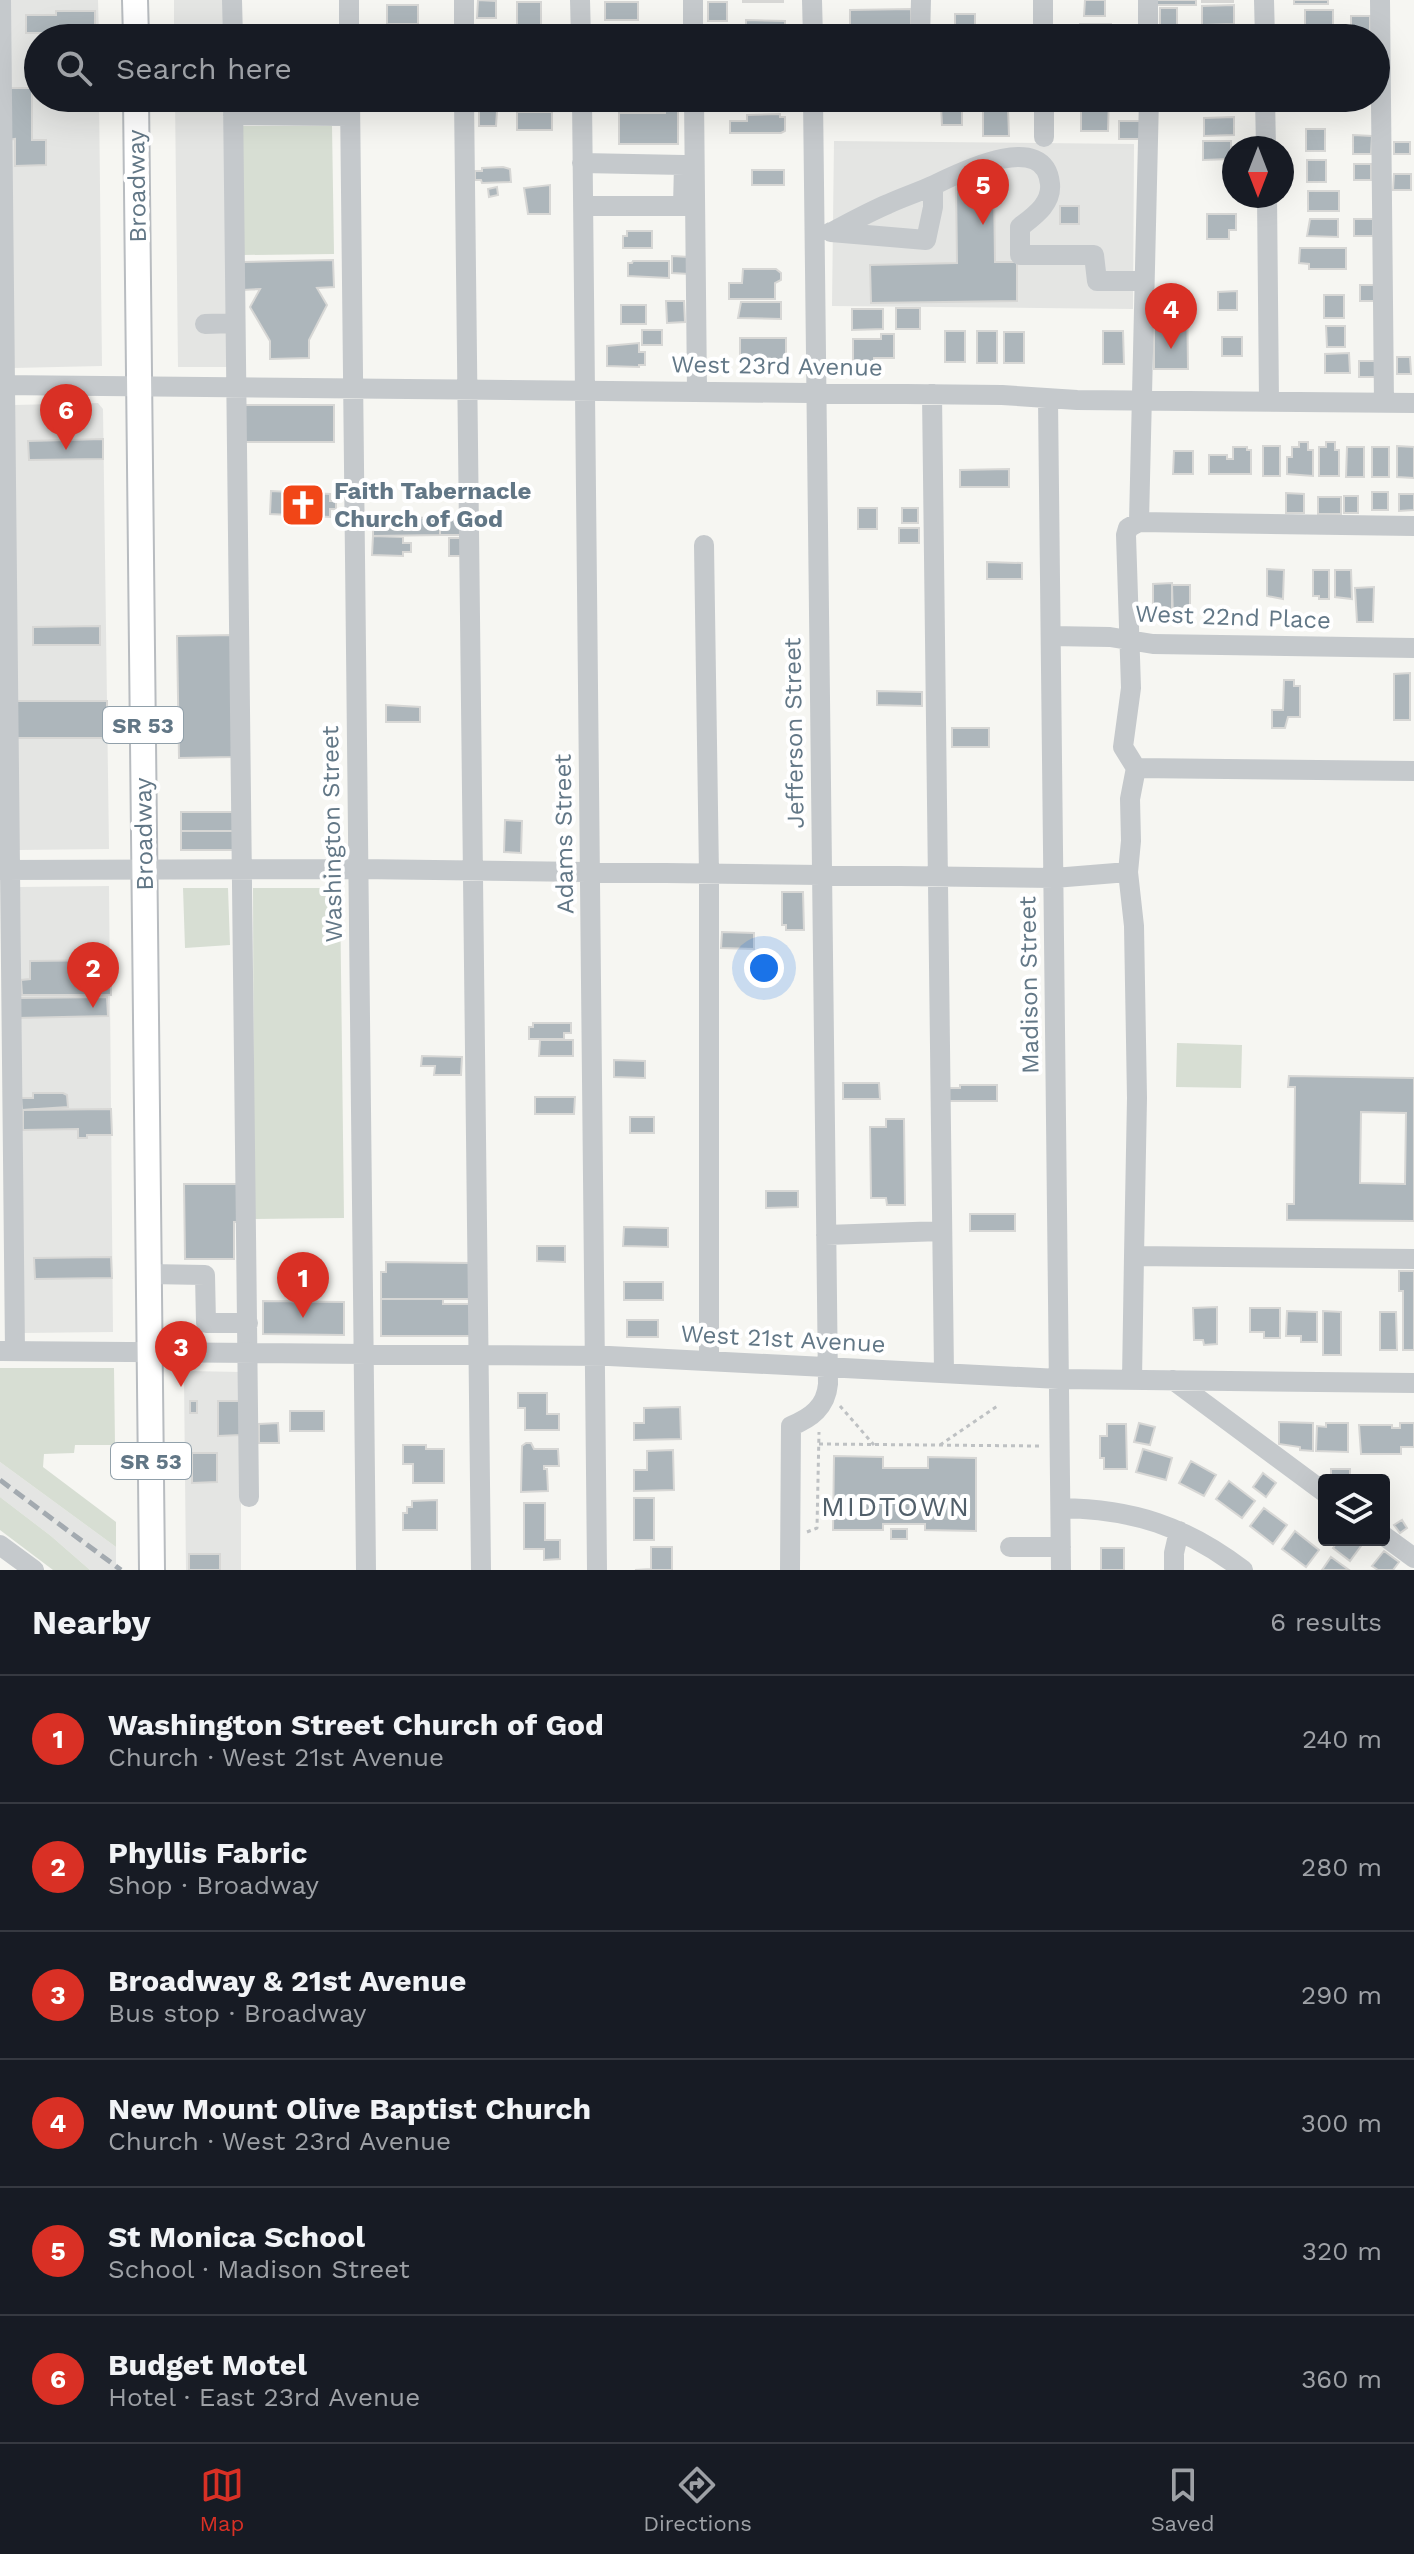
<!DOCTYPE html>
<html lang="en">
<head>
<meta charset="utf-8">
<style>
	body { margin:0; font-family:"Work Sans",sans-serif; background:#242831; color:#f1f3f6 }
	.controls { position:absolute; right:24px; bottom:24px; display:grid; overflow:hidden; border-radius:8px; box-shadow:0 8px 32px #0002 }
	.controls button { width:72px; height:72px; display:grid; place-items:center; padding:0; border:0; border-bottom:2px solid #363941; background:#171b24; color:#f1f3f6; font:40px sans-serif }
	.compass { position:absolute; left:1222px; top:136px; width:72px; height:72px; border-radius:50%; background:#171b24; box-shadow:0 8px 32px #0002; rotate:180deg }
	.you { position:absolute; left:764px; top:968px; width:28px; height:28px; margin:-20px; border:6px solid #fff; border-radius:50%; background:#1a73e8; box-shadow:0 0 0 12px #1a73e833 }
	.badge { display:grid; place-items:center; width:52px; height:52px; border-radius:50%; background:#d93025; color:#fff; font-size:26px; font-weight:700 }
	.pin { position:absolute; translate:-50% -66px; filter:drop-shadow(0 2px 4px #0008) }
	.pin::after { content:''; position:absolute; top:42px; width:28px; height:24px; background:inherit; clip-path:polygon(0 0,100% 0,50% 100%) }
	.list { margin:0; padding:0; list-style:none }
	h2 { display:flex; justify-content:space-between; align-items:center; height:104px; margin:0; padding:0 32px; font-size:34px }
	h2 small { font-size:26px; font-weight:400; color:#9ea1a6 }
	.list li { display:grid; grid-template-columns:52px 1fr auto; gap:24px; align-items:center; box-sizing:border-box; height:128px; padding:0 32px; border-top:2px solid #363941 }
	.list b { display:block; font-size:30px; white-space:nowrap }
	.list p { margin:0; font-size:26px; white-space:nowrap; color:#9ea1a6 }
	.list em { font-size:26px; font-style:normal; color:#9ea1a6 }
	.icon { flex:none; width:44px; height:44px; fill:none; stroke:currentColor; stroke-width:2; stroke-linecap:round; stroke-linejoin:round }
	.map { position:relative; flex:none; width:1414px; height:1570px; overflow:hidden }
	.search { position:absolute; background:#171b24; box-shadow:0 8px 32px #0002; left:24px; right:24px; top:24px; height:88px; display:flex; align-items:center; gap:20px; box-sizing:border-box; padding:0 28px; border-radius:44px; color:#9ea1a6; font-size:30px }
	.sheet { height:872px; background:#171b24 }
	nav { display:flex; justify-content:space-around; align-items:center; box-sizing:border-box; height:112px; border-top:2px solid #363941; background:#171b24; font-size:22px; color:#9ea1a6 }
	nav a { display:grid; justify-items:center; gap:4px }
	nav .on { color:#d93025 }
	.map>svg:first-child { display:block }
	.built { fill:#e4e5e3 }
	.green { fill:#d7ded3 }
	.building { fill:#adb6bb; stroke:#d7d7d5; stroke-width:2; fill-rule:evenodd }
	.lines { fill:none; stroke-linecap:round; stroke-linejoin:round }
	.major-casing { stroke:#b8bcc0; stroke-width:28 }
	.path { stroke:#bec1c3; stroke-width:3; stroke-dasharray:4 4; stroke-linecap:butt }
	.minor { stroke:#c5c9cc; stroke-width:20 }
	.major { stroke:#fff; stroke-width:24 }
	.rail { stroke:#a3aab0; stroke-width:5; stroke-dasharray:12 6; stroke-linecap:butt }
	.labels { text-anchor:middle; stroke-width:8; stroke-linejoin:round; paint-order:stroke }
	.shield { fill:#fff; stroke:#91a0aa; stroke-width:2 }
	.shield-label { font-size:22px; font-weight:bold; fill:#627786 }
	.street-label { font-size:24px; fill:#627786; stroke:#fff }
	.poi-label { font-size:24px; font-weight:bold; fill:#627786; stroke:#fff; text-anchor:start }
	.quarter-label { font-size:28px; letter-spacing:2px; fill:#515f6a; stroke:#fff }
</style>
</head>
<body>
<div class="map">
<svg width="1414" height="1570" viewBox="0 0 1414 1570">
	<rect width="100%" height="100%" fill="#f6f6f2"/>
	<path class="built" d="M9,0H98L99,38H38V98H99L102,366L13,368Z
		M174,0H225L226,38H174Z
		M175,98H227L230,367H178Z
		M834,141L1134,144L1133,309L832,306Z
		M98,403L103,409L109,849L18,850L14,405Z
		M109,886L113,1332L24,1333L20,887Z
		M188,1371L241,1372V1570H186L184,1378Z
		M0,1462L116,1547V1570H90L51,1536L0,1497Z"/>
	<path class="green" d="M243,126H332L334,254L243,255Z
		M183,888H228L230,945L185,948Z
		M253,888H340L344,1218L254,1219Z
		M1177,1043L1242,1045L1241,1088L1176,1087Z
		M0,1368H114L115,1445H75L74,1453L44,1454L43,1467L116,1522V1547L0,1462Z
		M0,1497L51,1536L90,1570H53L0,1530Z"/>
	<path class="building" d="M478,0L496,1V18H477Z
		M743,0H783V2H743Z
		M1085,0H1105V16H1084Z
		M1156,0H1196V5H1156Z
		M1202,0H1233V2H1202Z
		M1294,0H1328V4H1294Z
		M517,2H541V32H517Z
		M605,2H638V20H605Z
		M708,2H727V21H708Z
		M387,5H418V24H387Z
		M1234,5V24L1202,25V6Z
		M1160,8H1177V25H1160Z
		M911,9V38H850V10Z
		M1305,10H1333V31H1305Z
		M56,11H95V33H26V15H56Z
		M955,14H975V32L955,33Z
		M1351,16H1370V36H1351Z
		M746,20L785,21V38H746Z
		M1080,24H1111V38H1080Z
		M178,27H209V38H178Z
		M1232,29V38H1202V30Z
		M1009,31V38H988V32Z
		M7,88H32V140H46V165L15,166V139L7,140Z
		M285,98H315V109L285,108Z
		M373,98H412V110H373Z
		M1085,98H1109L1108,131H1081V108H1085Z
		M665,106H678V144H619V113H665Z
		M941,106H962V125H942Z
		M1008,107L1009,136H983V108Z
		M479,111H497L496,126H479Z
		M517,112H552V130H517Z
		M780,114V117H785V131L781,133H730V121H747V115Z
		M1234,117V135L1204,136V118Z
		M1119,121H1140L1141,139H1119Z
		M1306,129H1325V151H1306Z
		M1353,135L1372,136L1371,154H1353Z
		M1203,141H1231V159L1203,160Z
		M1394,142H1410V154H1394Z
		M1307,160H1326V182H1307Z
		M1354,164H1371V180H1354Z
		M503,167L510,169L511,182L482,183L481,180H475V171H482V168Z
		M752,170H784V185H752Z
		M1394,174H1411V190H1393Z
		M956,184H994L995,262H1017V301L871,303L870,265L957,263Z
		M550,185V214H528L524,188Z
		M497,187L498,195L489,197L488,189Z
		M1308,191H1339V211H1308Z
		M1060,206H1079V224H1060Z
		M1207,214H1236V230H1229V239H1207Z
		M1310,219H1338V237L1307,236Z
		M1354,219H1373V236H1354Z
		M627,231H652V248H623V236H627Z
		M1300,248H1346V269H1309V264L1299,263Z
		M672,256L689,257V274L672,273Z
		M333,260L334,287L317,288L327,305L309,340V358L270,359V341L250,307L260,289L243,290L242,262Z
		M633,261H669V278L628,276V263H632Z
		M743,269H776L781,273V280L775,283V299H729V283H742Z
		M1360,285H1377V301H1360Z
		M1237,291V310H1218V292Z
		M1154,292H1187L1188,369H1154Z
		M1324,295H1344V318H1324Z
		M666,301H684L685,322L667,323Z
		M741,302H781V319L738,318Z
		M621,305H646V324H621Z
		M896,308H920V329H896Z
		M852,309H883V329L852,330Z
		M1326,326H1345V347H1327Z
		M642,330H662V345H642Z
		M945,331H965V362H945Z
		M977,331H997V363H977Z
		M1103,331H1123L1124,364H1103Z
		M1004,332H1024V363H1004Z
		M881,334H894V358H874V366H853V339H881Z
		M1222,337H1242V356H1222Z
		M740,338H786V367H768V361H740Z
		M639,343V352H645V365H639V367L607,366V346Z
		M1349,353L1350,373H1325V354Z
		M1397,357H1410L1411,374H1397Z
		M1359,361H1375V377H1359Z
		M243,405H334V442H243Z
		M103,439V459L29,460L28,441Z
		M1299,442H1308V450H1313V476L1287,474V457H1292V447H1299Z
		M1326,442H1335V450H1339V476H1319V447H1326Z
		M1263,446H1280V476H1263Z
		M1397,446L1414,447V478L1397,477Z
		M1233,447H1247V450H1251V474H1209V455H1227V459H1233Z
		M1347,447H1364V477H1346Z
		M1372,447H1389V477H1372Z
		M1174,451H1193V474H1173Z
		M1009,469V487H960V470Z
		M271,491L330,494V501H336V509H330V517L270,514Z
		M1372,492H1388V510H1372Z
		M1286,493L1304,494V513H1286Z
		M1399,494H1414V510L1399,511Z
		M1344,496H1358V513H1344Z
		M1318,497H1341V514H1318Z
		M858,508H877V529H858Z
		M902,508H918V523H902Z
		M373,517L440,518V535L373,536Z
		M440,518H463V535H440Z
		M899,528H919V543H899Z
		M373,536L403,537V543H411V552H403V556L372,555Z
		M449,538H462V556H449Z
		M987,562L1022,563V579H987Z
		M1267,569L1284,570L1283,599L1267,596Z
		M1313,570H1329V599H1319V596H1313Z
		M1335,570H1351L1352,599L1335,597Z
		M1172,583V618H1153V584Z
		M1172,585H1190V618H1173Z
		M1374,587L1373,622H1357L1355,588Z
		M100,626V645H33V627Z
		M232,635L233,757L179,758L177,636Z
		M1410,673V720H1394V674Z
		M1284,680H1294V686H1300V717H1288L1285,728H1272V710H1283Z
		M877,691L922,692V706L877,705Z
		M16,701H107V738H16Z
		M386,705L420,707V722H386Z
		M952,728H989V747H952Z
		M181,812H234V831H181Z
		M505,820L522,821L521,853L504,852Z
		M181,831H234V850H181Z
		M782,892H803L804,930H786V925H782Z
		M722,932L754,933V949L721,948Z
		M110,960L111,995H22L21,980L30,979V961Z
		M107,997L108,1016L17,1018V998Z
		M533,1023H571V1033H564V1039H529V1027H533Z
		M540,1040H573V1056H539Z
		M422,1056L462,1057L461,1075H434L435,1066H421Z
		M614,1060L645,1061V1078L614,1077Z
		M1289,1076L1414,1078V1221L1287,1220V1204H1294L1295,1087H1288ZM1361,1112L1406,1113L1405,1184L1360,1183Z
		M843,1083H879L880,1099H843Z
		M960,1085H997V1101H948V1088H960Z
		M33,1093H63L67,1095L68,1107L22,1110L21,1098H33Z
		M535,1097H575L574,1114H535Z
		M111,1109L112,1135H87V1138H78V1129L23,1130V1110Z
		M630,1117H654V1133H630Z
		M886,1119H904L905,1205H887L886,1198H871L870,1127H886Z
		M184,1184H238V1222H234V1259H185Z
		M766,1191H798V1207L766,1208Z
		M970,1214H1015V1231H970Z
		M624,1227L668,1228V1247L623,1246Z
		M537,1246H565V1262L537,1261Z
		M111,1257L112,1278L35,1279L34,1258Z
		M386,1262L470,1263V1299H381V1272H386Z
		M1399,1271H1414V1350H1403V1291H1399Z
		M624,1282H663V1300H624Z
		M381,1299H443V1304H472V1336H381Z
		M263,1301L344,1302V1335L263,1334Z
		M1217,1307V1344L1204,1345L1203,1340H1194L1193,1308Z
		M1250,1308H1280V1338H1264V1332H1250Z
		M1287,1311L1317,1312V1342H1301V1336H1286Z
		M1323,1311L1341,1312V1355H1323Z
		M1380,1312H1396L1397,1350H1380Z
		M627,1320H658V1337H627Z
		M518,1393H547V1414H559V1430H525V1408H518Z
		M190,1401H197V1413H190Z
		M218,1401H240L241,1435L218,1436Z
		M680,1407L681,1439L634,1440V1423H644V1408Z
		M290,1411H324V1431H290Z
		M1279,1422L1313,1423V1451L1300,1450V1447L1279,1444Z
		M278,1423L279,1443H259V1424Z
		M1139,1423L1155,1427L1150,1445L1134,1442Z
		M1326,1423H1348V1452L1316,1451L1317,1426L1326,1427Z
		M1400,1423H1414V1447H1401V1454H1361L1359,1425H1392V1428H1400Z
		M1107,1424H1126L1127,1469H1104V1458H1100V1436H1107Z
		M526,1443H531L534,1449H558L559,1466H544V1469H547L548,1491L521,1492L522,1446Z
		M403,1445H426V1449H444V1483H413V1464H403Z
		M1143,1449L1172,1458L1166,1480L1136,1472Z
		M673,1450L674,1490L634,1491V1470H647V1451Z
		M192,1453H217V1482L192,1483Z
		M834,1456L883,1457V1468H928V1457L976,1458V1531L925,1530V1524H883V1530H833Z
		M1191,1461L1216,1475L1204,1496L1179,1483Z
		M1331,1469H1350V1480H1331Z
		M1263,1473L1276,1483L1266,1497L1253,1487Z
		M1229,1481L1255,1501L1242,1518L1216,1499Z
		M634,1498H654V1540H634Z
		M437,1500V1530H403V1513H407V1507H412V1501Z
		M524,1503H545V1540H560V1559L544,1560V1549H524Z
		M1264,1508L1287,1525L1273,1544L1250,1526Z
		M1402,1520L1407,1528L1400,1533L1394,1525Z
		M891,1529H907V1539H891Z
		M1295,1531L1319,1550L1306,1567L1282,1549Z
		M1339,1540H1353L1361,1546L1350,1561L1333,1548Z
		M651,1547H672V1570H635L651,1569Z
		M1101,1548H1124V1570H1101Z
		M1384,1551L1399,1562L1393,1570H1378L1372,1566Z
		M189,1554H220V1570H189Z
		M1331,1557L1349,1570H1322Z"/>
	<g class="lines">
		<g class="major-casing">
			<path id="major" d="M135,0L136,38
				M136,98L152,1570"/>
		</g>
		<path class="path" d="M840,1406L874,1445
			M819,1444L1040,1446
			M940,1445L999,1405
			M807,1532L817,1528L819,1432"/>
		<path class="minor" d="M1,0L15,1351
			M232,0L233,38
			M349,0V38
			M464,0V38
			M580,0L581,38
			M693,0V38
			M812,0L813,38
			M1043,0V38
			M1148,0V38
			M1264,0L1265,38
			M1380,0L1384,403
			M920,38L921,0
			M233,98L249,1497
			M350,98L366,1570
			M464,98C466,589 479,1079 481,1570
			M582,98L597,1570
			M694,98L697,391
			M1044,98V137
			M1265,98L1266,148
			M917,102V98
			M233,115L350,116
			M582,163L684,165L683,206H583
			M1267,196L1269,401
			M831,232L926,240L933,207V186
			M832,232C851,222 869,212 888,204C903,197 919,192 934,185C959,173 1045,129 1050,184C1052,204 1034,216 1020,227V255H1094L1097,281H1143
			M205,324L235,323
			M0,385L1002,395L1077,400L1414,403
			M932,394L944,1373
			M1048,399L1061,1570
			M1139,522L1149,98
			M704,545L709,874V1361
			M1051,636L1110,637L1153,644L1414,648
			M1136,768L1414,771
			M0,870L359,869L1054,878L1128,872
			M826,1235L942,1231
			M1134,1256L1137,1098L1134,926L1128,872L1131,841L1130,799L1136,768L1123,747L1131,688L1126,535L1128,528L1139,522L1414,526
			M149,1274L205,1275L206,1323H248
			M0,1351L609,1356L1059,1379L1414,1383
			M1132,1380L1134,1256L1414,1259
			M1173,1380L1324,1492
			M1061,1508C1133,1509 1185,1526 1243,1570
			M1384,1536L1414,1558
			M0,1545L34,1570
			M1010,1547H1061
			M790,1570L791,1426C811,1418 826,1407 828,1384L813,98
			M1174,1570V1553L1179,1531"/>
		<use href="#major" class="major"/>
		<path class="rail" d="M0,1480L121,1570"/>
	</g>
	<defs>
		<g id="church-square" transform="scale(2.3)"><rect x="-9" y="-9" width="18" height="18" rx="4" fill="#f14617" stroke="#fff"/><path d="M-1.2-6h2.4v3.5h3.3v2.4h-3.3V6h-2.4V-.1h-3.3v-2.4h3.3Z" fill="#fff"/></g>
	</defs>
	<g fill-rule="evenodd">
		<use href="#church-square" x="303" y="505"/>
	</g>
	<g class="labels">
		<g class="shield">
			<rect x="103" y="707" width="80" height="36" rx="6"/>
			<rect x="111" y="1443" width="80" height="36" rx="6"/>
		</g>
		<g class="shield-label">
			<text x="143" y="733">SR 53</text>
			<text x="151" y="1469">SR 53</text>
		</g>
		<g class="street-label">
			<text transform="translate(137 186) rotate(-91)" y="8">Broadway</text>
			<text transform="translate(777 366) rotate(1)" y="8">West 23rd Avenue</text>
			<text transform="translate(1233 617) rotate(2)" y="8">West 22nd Place</text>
			<text transform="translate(794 733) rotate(-91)" y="8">Jefferson Street</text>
			<text transform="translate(144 834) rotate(-91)" y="8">Broadway</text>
			<text transform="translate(332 834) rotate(-91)" y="8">Washington Street</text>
			<text transform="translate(564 834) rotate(-91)" y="8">Adams Street</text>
			<text transform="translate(1029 985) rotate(-91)" y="8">Madison Street</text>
			<text transform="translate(783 1339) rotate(3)" y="8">West 21st Avenue</text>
		</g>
		<g class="poi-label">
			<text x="334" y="499">Faith Tabernacle<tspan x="334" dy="28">Church of God</tspan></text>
		</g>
		<g class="quarter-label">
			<text x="896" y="1516">MIDTOWN</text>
		</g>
	</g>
</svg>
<div class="controls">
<button><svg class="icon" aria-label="layers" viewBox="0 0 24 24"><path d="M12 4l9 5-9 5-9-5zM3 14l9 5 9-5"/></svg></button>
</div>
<svg class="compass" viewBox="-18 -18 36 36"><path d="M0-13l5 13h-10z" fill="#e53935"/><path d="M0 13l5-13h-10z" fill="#9ea1a6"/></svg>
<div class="you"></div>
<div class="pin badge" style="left:303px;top:1318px">1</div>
<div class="pin badge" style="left:93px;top:1008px">2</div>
<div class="pin badge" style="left:181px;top:1387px">3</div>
<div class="pin badge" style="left:1171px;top:349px">4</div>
<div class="pin badge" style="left:983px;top:225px">5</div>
<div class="pin badge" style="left:66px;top:450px">6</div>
<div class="search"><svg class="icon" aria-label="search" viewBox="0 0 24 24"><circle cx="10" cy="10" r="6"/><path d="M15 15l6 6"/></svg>Search here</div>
</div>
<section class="sheet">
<h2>Nearby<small>6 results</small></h2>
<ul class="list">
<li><span class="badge">1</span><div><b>Washington Street Church of God</b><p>Church · West 21st Avenue</p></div><em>240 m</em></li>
<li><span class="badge">2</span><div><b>Phyllis Fabric</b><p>Shop · Broadway</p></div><em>280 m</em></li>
<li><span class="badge">3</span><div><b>Broadway &amp; 21st Avenue</b><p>Bus stop · Broadway</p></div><em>290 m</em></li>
<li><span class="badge">4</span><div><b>New Mount Olive Baptist Church</b><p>Church · West 23rd Avenue</p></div><em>300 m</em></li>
<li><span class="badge">5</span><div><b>St Monica School</b><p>School · Madison Street</p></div><em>320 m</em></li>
<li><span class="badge">6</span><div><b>Budget Motel</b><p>Hotel · East 23rd Avenue</p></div><em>360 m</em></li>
</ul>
</section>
<nav>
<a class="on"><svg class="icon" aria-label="map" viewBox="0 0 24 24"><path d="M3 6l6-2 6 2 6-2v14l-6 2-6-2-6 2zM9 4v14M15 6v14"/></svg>Map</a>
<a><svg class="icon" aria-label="directions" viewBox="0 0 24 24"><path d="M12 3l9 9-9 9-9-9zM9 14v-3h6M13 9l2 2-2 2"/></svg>Directions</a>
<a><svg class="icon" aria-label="saved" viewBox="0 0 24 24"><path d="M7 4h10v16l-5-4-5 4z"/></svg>Saved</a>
</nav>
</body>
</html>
